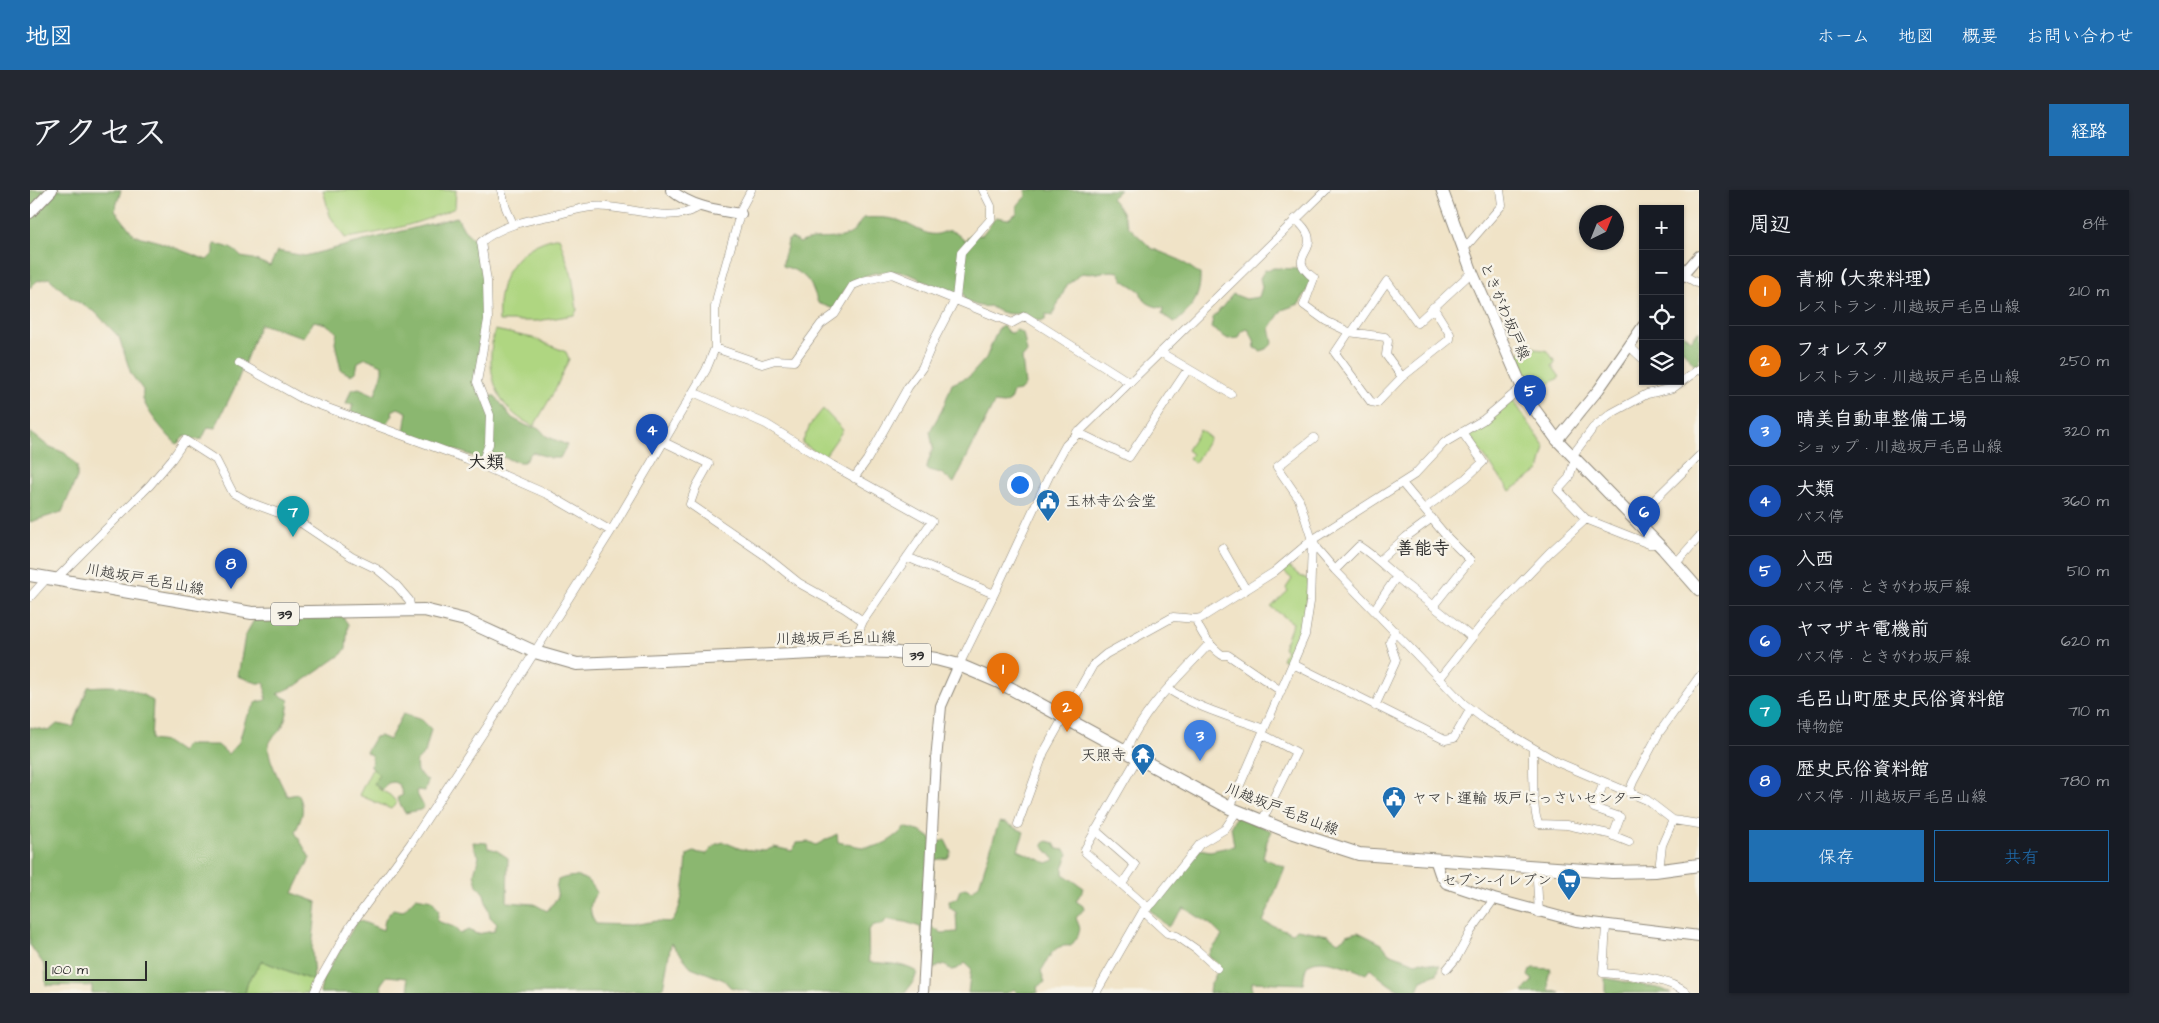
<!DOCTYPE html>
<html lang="ja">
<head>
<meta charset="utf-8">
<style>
	body { margin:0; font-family:"Architects Daughter","Klee One",sans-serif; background:#242831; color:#f1f3f6 }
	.controls { position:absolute; right:15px; top:15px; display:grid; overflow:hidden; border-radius:0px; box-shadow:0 1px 4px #0004 }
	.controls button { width:45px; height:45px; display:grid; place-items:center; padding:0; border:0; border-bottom:1px solid #363941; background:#171b24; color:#f1f3f6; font:25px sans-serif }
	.compass { position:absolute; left:1549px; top:15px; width:45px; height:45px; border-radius:50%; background:#171b24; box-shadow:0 1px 4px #0004; rotate:43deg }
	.scale { position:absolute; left:15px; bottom:12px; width:102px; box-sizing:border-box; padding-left:5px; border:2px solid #2b2b2b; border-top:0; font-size:14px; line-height:18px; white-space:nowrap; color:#2b2b2b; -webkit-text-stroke:4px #f7f3e8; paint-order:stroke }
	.you { position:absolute; left:989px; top:294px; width:18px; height:18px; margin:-12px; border:4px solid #fff; border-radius:50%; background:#1a73e8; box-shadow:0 0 0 8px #1a73e833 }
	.badge { display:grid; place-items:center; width:32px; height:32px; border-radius:50%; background:#1f6fb2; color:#fff; font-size:16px; font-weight:700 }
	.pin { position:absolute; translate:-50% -41px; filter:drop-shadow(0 1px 2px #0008) }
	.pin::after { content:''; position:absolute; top:26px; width:18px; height:15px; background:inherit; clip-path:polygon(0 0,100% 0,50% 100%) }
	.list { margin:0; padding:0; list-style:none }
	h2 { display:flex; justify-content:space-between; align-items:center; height:65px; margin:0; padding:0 20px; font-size:21px }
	h2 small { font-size:16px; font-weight:400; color:#9ea1a6 }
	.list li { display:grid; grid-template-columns:32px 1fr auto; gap:15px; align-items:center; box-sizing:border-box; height:70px; padding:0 20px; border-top:1px solid #363941 }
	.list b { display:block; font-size:19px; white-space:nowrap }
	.list p { margin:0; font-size:16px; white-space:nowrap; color:#9ea1a6 }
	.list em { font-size:16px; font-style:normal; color:#9ea1a6 }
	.actions { display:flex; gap:10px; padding:15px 20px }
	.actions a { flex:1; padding:11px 0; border:1px solid #1f6fb2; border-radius:0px; text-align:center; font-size:18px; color:#1f6fb2 }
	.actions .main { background:#1f6fb2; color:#fff }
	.icon { flex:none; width:28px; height:28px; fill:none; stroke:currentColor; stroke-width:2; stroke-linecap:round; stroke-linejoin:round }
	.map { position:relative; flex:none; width:1669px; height:803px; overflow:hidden; border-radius:0px }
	header { display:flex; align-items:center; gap:30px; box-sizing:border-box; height:70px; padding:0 25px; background:#1f6fb2; color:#fff }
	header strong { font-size:24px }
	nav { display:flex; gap:28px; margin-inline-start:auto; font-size:18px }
	.intro { display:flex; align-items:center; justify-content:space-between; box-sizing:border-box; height:120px; padding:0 30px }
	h1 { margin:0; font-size:35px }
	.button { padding:12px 22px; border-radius:0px; background:#1f6fb2; color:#fff; font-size:18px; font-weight:700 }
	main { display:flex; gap:30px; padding:0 30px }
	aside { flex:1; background:#171b24; border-radius:0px; box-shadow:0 1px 4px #0004 }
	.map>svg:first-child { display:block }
	.green { fill:#afd681; stroke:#6d8056 }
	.forest { fill:#8bb76f; stroke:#5b714d }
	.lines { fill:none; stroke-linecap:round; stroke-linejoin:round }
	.minor-casing { stroke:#8e8779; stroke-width:9 }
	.tertiary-casing { stroke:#8e8779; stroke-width:12 }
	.secondary-casing { stroke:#8e8779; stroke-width:13 }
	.primary-casing { stroke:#8e8779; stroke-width:14 }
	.minor { stroke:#fff; stroke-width:8 }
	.tertiary { stroke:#fff; stroke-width:10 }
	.secondary { stroke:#fff; stroke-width:11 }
	.primary { stroke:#fff; stroke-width:12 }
	.labels { text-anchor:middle; stroke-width:5; stroke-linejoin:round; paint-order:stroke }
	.shield { fill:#f7f3e8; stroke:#686764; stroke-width:1 }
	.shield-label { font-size:14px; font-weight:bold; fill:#2b2b2b }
	.street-label { font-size:15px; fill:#2b2b2b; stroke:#f7f3e8 }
	.poi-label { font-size:15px; fill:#2b2b2b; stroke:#f7f3e8; text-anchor:start }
	.quarter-label { font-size:18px; font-weight:bold; fill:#2b2b2b; stroke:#f7f3e8 }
</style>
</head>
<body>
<header>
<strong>地図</strong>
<nav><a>ホーム</a><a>地図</a><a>概要</a><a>お問い合わせ</a></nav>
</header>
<div class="intro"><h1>アクセス</h1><a class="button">経路</a></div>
<main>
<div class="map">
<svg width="1669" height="803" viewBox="0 0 1669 803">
	<rect width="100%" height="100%" fill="#f7f3e8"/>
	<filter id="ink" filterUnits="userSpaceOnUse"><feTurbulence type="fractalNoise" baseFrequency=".02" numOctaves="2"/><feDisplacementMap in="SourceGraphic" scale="10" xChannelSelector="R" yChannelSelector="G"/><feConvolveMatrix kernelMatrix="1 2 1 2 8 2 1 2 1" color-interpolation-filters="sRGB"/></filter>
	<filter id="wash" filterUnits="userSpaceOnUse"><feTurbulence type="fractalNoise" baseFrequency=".0096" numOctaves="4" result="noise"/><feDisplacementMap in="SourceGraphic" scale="20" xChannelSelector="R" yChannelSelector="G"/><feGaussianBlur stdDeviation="1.12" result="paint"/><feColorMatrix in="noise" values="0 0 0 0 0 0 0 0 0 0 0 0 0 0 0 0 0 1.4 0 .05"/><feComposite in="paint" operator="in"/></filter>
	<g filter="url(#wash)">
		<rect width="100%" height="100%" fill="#f0e3c7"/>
		<path class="green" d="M293,0H426L425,18C389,34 353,43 315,48L300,26Z
			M529,47L542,86L547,120L544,125L507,131H469C466,88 484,56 529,47Z
			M465,140L503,148L536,162L539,169L525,200L504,236C464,220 454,177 465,140Z
			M1502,155L1507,159L1518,161L1525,172L1522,176L1530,187L1500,205L1483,168Z
			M1483,210L1515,257L1509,281L1480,301L1437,243L1454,234Z
			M793,219L813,240L794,267L772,253L780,235Z
			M1170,240L1180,248L1165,273L1159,268L1162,264L1157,260Z
			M1258,376L1270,386L1278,389L1275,430L1260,473L1252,469L1256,460L1253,458L1263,433L1241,417L1258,401L1256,398L1262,389L1252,380Z
			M342,579L351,584L347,598L360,605L367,613L361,619L329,605Z
			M232,771L284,791L279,803H215L218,791Z"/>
		<path class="forest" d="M0,0H91L85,20L104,45L127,51L177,70L184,63V54C196,56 204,58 211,67L223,69L240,76L247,61L275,66L427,27L434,40L446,51L453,82L455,112L453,136L448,163L453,194L458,206H465L482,228L497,236L509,238L516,246L537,255L530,268H521L502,262L494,272C482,273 475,266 464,265L460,272L374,242L377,222L368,218L362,221L363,225L355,236L321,222L323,214H316L321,200L329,198L345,205L352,185V175L336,168L328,172L326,182L320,185L311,180L305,153L307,142L296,134L284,131L274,147L230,134L205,197L185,238L178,237L172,249L162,250L155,246L147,254C138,247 115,220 113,208C112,206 113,203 113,200L101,184L89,147L66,123L40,107L19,88L7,91L0,98Z
			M995,0H1090L1081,8L1091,20L1098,36L1121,58L1150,70L1170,84C1171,106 1162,119 1145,133L1132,124L1133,118C1121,116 1113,113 1110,101L1093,90L1089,82C1074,79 1066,86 1052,83L1037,95L1022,126L1016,124L1015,130C1006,132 1001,129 994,123C980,125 971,124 960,116C951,118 943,114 935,111L934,104C913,105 902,94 884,86C865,77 834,81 818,96C812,101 808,111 804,119L788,113C781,91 776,83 753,76C753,64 757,61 758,50L762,48L770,53C785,44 810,54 824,41C827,38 830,32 833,28C845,27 864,27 875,33C884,37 891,42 900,44C917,47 915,31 935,51L940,45H952L966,27L978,29L987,23V16L996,6Z
			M1244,78L1269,79L1281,89L1277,101L1269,114L1252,120L1240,138L1243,153L1238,158L1231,161L1225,158L1224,150L1218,139L1212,141L1209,148L1198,149L1181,138L1183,128L1203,104L1216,109L1229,107L1232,97L1230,88L1235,80Z
			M973,136L978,142L982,143L987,140L993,143L997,162L992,168L995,195L990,201L983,202L980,211L974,214L964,213L924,293L911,283L896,279L903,257L900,241L912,220L922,194L940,186L956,168L968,139Z
			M1669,140V174L1665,175L1650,157V142L1661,150Z
			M0,242L18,256L35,263L47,276V287L32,322L0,332Z
			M312,426L318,434L316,458L312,464L269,494L247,504L259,510C258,520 256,532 250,540C246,545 241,548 239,555C236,566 252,595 257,606L268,604C276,618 272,628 265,642L280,668L263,703L287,712L282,758L284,791L232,771L218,791L215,803H62V796L16,795L15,776L0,755V537L19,541L27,534L43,537L58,497C87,495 98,495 123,511L121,550L136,552L151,562L155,555H188L198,564L209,552L216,528L227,512L236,510L235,493H227L208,486L215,446L224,430Z
			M373,524L392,530L401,539L395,563L386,572L387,582L398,591L395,601L387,600L386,602L394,617L390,620L375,623L367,608L373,605L369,595L364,592L358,593L352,600L344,594L349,585L341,577L342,566L336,562L345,547L350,546L359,550Z
			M1206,626L1242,641L1237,651L1233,668L1255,677L1233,732L1263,743L1267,739L1298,745L1308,752L1317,745L1328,742L1352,754L1359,763L1386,773L1391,771L1410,776L1407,784L1391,790L1386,803C1366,803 1355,791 1340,779L1336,784C1323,779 1290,764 1278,775C1274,780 1274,789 1273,794L1222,792V803H1179L1180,796L1190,776L1178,765L1192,746L1180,734L1154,718L1138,737L1119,719L1170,659L1180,661L1204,656L1201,636Z
			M969,632L976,633L994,642L988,660L1017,673L1025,670L1012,655L1017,651L1024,653L1027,659L1035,660L1038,664L1033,679V684L1054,698L1046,711L1053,716L1054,719L1046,728L1050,738L1048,746L1041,756C1022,754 1021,766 1011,781L1015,792L1007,797L1008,803H987L984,799L977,803H938L941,778L935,773L927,779L921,780L914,774L898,781L893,744L890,737L875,732L857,729L852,735H844L838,740C839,751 838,761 839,772C856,774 870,772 887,782L884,791L875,803H724L700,797L694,790L661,777L641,753L633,798L572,803H380L377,788L357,786L351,794L352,803H290L293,788L328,730L353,740L355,729L363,719L373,721L386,707L402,710L409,721L407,731L424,737L430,744L438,740L447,744L464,741L467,734L460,727L454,704L447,695L444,684L449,666L444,658L443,652L457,653L458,658L466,660L478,668L477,712L504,714L517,721L528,707L526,698L528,690C545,683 559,686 567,703C558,712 559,723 566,734L602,735L626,731L642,732C653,718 656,683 657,665L664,662L677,664L686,654L694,652L711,659L735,661L744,657L762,661L767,653L780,652L786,655L807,644L808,652C831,657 843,662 863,648C868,644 872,642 874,637L892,642L906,652L915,650L921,662L918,668L904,670L901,737L912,743L927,742L926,722L920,718L919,711L927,708L930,700L935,698L942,701L949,695Z
			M1503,778L1521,779L1518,788L1519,800L1530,803H1494V800L1503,790L1498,786L1500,780Z
			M1575,788L1632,799L1641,803H1575Z"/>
	</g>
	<g filter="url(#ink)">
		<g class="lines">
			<g class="minor-casing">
				<path id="minor" d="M471,0L476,18L483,34
					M1265,29C1270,33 1276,39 1278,45C1284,64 1257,68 1284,88L1274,115L1296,131L1319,142L1355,147L1358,151L1356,165L1372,187
					M1433,60L1472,15L1470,0
					M1653,85L1669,94
					M1319,142L1305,163L1341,212L1347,213L1372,187L1420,149V144L1403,117
					M1322,142L1357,91L1387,133L1442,82
					M1599,156L1613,169
					M685,158L732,174L745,170L764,171L791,134L805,124L823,95L833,91L862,84L982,133L995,126L1099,192
					M1130,162L1201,204
					M209,173L273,209L437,269L519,305L581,341
					M663,202L736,234L802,275L902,331L833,431L827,445L826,461
					M1047,242L1099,267L1158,179
					M1284,248L1247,277L1269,309L1282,350L1287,359L1305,380L1434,514L1454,529L1527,572L1617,610L1643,630L1669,634
					M634,252L679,274L666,297L660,314L733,364L769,393L814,418L833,431
					M1542,266L1563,238L1582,223L1617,204L1643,198L1669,179
					M1545,269L1539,288L1528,300L1556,329L1619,354H1628
					M451,275L459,254L460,225L447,192L458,130L457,91L451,52C474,33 502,30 529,24C546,20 561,15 578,17C608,19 643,34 671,16
					M824,288L837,270L878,197L892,178L904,150L926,108L931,63L961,29V16L953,0
					M1372,293L1417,347L1440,370L1404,415
					M1394,319L1436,288L1453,272L1432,242
					M1605,329L1669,266
					M1192,358L1216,400
					M877,367L964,404
					M1350,370L1376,347L1402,328
					M1646,373L1669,347
					M1305,380L1329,356C1349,369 1362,384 1380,398C1401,414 1421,430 1441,447
					M25,390L120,295L142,269L155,250L186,270L203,303L219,312L265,329L322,367L347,379L367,396L379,410L381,420
					M0,407L17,388
					M1344,420L1367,386
					M1166,429C1170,443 1181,457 1192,465H1198L1251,501
					M1263,474L1415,550L1424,548L1440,520
					M929,475L964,404L1019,286L1036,255L1296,0
					M1410,488L1458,427L1519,363L1556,329
					M1138,499C1167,518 1201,527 1234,539
					M1345,516L1365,473L1366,470L1360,452L1365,441
					M1503,559C1503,572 1502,626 1509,634L1537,635L1579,644L1599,652
					M1096,560C1116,516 1148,488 1180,453
					M1108,567L1055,659V662L1117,717
					M1574,592L1564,618L1590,627L1583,646
					M1599,602L1603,592L1629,543L1669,487
					M1200,618L1275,445L1280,412L1282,352
					M1232,631L1266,562L1232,544
					M988,634L1014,562L1063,475L1076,464L1143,427L1166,429L1171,428L1244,382L1282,350L1384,285L1414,253L1453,230L1492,197
					M1065,640L1105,675L1092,694
					M1501,676L1507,690L1509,723
					M1629,680L1632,655L1643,630
					M1113,721L1137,743L1147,746L1167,760L1187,778
					M1576,736L1573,783C1600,786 1634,786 1657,803
					M1417,779L1427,767L1441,741L1464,709
					M284,803L289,791L321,735L381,653L470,517L581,341L676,180L685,158V117L690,95L712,17L721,0
					M1066,803L1112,723L1123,713L1170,654L1195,639L1207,621"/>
			</g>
			<g class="tertiary-casing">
				<path id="tertiary" d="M641,0C661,17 686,20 711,24
					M0,23L22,0
					M1650,88L1669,66
					M1527,250L1569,199L1613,136
					M1405,669L1410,684L1416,693L1464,709L1546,731L1669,746
					M893,803L906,570L911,516L929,475"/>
			</g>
			<g class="secondary-casing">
				<path id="secondary" d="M1412,0L1442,82L1492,197L1503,217L1527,250L1633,359L1669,400"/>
			</g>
			<g class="primary-casing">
				<path id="primary" d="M0,385L222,423L394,420L435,430L505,462L547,474L826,461L861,462L906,469L929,475L969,492L1200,618L1252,639L1329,664L1582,682L1625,681L1669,675"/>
			</g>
			<use href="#minor" class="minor"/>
			<use href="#tertiary" class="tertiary"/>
			<use href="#secondary" class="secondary"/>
			<use href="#primary" class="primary"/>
		</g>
	</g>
	<defs>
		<g id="civic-pin" transform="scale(1.25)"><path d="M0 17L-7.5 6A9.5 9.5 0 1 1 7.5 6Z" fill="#1f6fb2" stroke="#f7f3e8"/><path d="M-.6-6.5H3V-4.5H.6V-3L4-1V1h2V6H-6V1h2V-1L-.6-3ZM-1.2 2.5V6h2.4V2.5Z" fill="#fff"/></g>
		<g id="temple-pin" transform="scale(1.25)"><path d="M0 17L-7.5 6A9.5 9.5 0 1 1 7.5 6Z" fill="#1f6fb2" stroke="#f7f3e8"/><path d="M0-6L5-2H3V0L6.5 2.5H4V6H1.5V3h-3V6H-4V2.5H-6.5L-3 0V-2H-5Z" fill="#fff"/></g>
		<g id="supermarket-pin" transform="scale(1.25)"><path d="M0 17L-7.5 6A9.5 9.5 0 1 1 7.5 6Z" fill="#1f6fb2" stroke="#f7f3e8"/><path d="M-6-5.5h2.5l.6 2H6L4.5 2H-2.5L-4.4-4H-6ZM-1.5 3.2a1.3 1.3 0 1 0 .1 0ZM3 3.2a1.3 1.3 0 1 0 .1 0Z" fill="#fff"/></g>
	</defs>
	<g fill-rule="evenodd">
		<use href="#civic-pin" x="1018" y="311"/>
		<use href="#temple-pin" x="1113" y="565"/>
		<use href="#civic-pin" x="1364" y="608"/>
		<use href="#supermarket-pin" x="1539" y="690"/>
	</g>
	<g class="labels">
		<g class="shield">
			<rect x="241" y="412.5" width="28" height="23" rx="4"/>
			<rect x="873" y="453.5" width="28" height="23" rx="4"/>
		</g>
		<g class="shield-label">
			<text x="255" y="429">39</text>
			<text x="887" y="470">39</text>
		</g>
		<g class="street-label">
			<text transform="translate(1475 121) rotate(67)" y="5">ときがわ坂戸線</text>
			<text transform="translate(115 389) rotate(10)" y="5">川越坂戸毛呂山線</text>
			<text transform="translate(806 448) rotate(-1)" y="5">川越坂戸毛呂山線</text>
			<text transform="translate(1252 619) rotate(21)" y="5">川越坂戸毛呂山線</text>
		</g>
		<g class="poi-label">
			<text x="1036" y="316">玉林寺公会堂</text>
			<text x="1096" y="570" text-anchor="end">天照寺</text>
			<text x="1382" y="613">ヤマト運輸 坂戸にっさいセンター</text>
			<text x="1522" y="695" text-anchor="end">セブン-イレブン</text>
		</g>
		<g class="quarter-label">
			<text x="456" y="278">大類</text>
			<text x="1393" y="364">善能寺</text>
		</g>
	</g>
</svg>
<div class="controls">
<button>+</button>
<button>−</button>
<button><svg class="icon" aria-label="locate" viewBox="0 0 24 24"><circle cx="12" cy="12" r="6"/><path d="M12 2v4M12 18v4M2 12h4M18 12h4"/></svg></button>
<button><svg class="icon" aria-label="layers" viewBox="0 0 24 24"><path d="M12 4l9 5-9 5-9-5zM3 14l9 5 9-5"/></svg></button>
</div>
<svg class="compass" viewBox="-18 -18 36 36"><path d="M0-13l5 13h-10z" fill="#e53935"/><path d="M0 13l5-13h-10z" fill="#9ea1a6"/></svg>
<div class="scale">100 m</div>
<div class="you"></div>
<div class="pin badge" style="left:973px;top:504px;background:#e8710a">1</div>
<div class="pin badge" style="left:1037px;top:542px;background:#e8710a">2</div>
<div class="pin badge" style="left:1170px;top:571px;background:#3f7fe0">3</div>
<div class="pin badge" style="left:622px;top:265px;background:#1a4fb4">4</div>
<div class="pin badge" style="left:1500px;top:226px;background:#1a4fb4">5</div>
<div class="pin badge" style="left:1614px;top:347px;background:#1a4fb4">6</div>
<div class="pin badge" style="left:263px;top:347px;background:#0f9aa8">7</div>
<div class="pin badge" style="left:201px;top:399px;background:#1a4fb4">8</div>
</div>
<aside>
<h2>周辺<small>8件</small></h2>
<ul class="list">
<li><span class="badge" style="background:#e8710a">1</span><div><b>青柳 (大衆料理)</b><p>レストラン · 川越坂戸毛呂山線</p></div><em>210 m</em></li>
<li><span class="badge" style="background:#e8710a">2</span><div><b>フォレスタ</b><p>レストラン · 川越坂戸毛呂山線</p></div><em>250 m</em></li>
<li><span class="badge" style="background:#3f7fe0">3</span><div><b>晴美自動車整備工場</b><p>ショップ · 川越坂戸毛呂山線</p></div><em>320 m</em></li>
<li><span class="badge" style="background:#1a4fb4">4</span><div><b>大類</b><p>バス停</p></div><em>360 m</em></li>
<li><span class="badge" style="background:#1a4fb4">5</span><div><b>入西</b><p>バス停 · ときがわ坂戸線</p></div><em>510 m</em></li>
<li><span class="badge" style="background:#1a4fb4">6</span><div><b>ヤマザキ電機前</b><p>バス停 · ときがわ坂戸線</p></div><em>620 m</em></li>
<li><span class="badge" style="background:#0f9aa8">7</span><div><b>毛呂山町歴史民俗資料館</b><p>博物館</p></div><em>710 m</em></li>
<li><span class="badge" style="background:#1a4fb4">8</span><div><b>歴史民俗資料館</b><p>バス停 · 川越坂戸毛呂山線</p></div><em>780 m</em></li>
</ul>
<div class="actions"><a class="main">保存</a><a>共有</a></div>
</aside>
</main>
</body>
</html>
